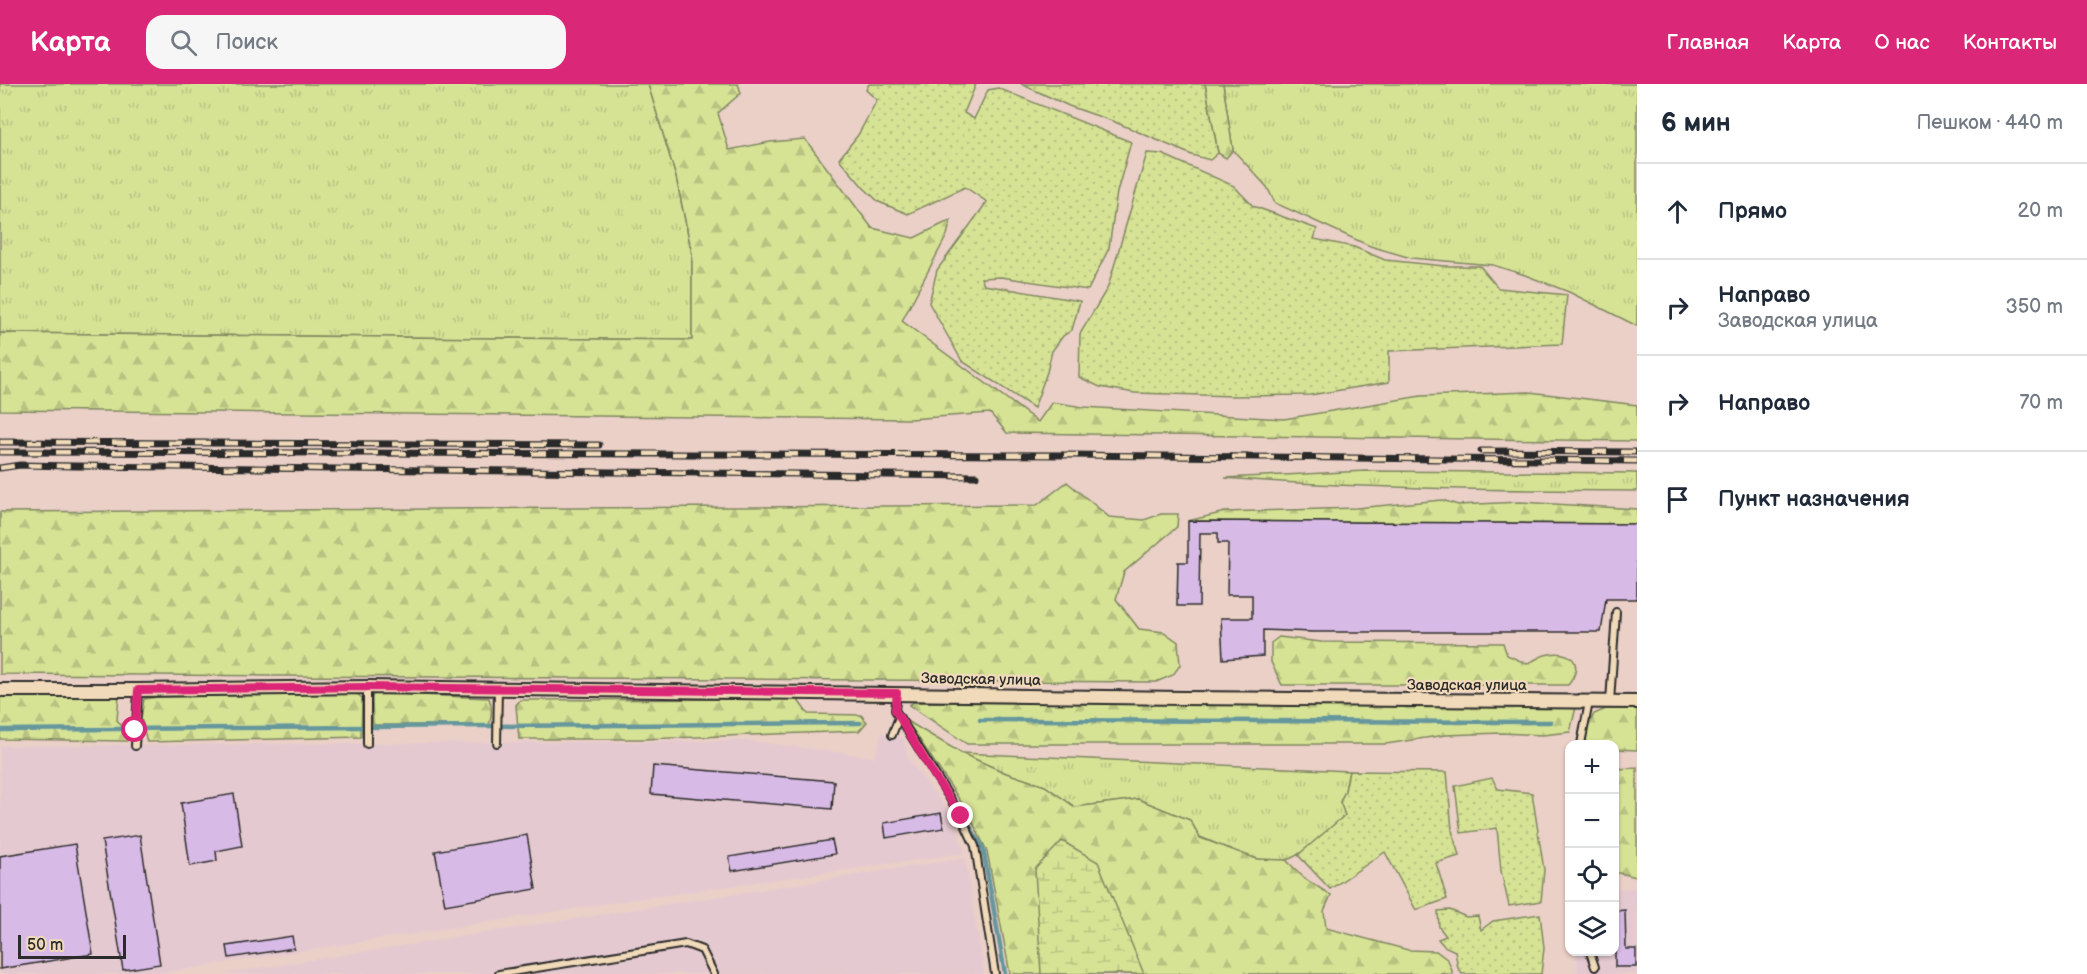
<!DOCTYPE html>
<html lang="ru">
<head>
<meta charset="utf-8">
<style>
	body { margin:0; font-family:"Balsamiq Sans",sans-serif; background:#f6f6f7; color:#1f2937 }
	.controls { position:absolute; right:18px; bottom:18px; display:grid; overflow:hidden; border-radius:12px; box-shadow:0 2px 4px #0004 }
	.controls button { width:54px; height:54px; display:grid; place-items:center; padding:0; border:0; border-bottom:2px solid #e0e1e3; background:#fff; color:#1f2937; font:30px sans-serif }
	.scale { position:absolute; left:18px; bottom:15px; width:108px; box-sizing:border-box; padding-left:6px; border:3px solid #2b2b2b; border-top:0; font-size:16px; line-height:21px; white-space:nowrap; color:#2b2b2b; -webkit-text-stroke:4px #f1dab9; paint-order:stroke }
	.stop { position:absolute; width:18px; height:18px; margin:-14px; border:4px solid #db2777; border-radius:50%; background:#fff }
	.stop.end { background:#db2777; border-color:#fff; box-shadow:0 2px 6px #0008 }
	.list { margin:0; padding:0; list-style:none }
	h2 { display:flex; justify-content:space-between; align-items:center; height:78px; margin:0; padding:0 24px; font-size:26px }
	h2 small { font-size:20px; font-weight:400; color:#747a83 }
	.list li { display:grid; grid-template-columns:39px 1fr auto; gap:18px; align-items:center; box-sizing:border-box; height:96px; padding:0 24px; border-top:2px solid #e0e1e3 }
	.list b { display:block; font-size:22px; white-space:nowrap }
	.list p { margin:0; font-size:20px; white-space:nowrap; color:#747a83 }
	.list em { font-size:20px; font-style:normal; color:#747a83 }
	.icon { flex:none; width:33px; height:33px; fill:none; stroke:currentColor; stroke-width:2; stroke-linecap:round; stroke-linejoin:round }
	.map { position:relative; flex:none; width:1637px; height:890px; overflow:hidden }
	header { display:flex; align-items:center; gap:36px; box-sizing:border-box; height:84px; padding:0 30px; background:#db2777; color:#fff }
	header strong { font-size:28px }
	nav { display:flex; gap:33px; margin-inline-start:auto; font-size:21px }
	.search { width:420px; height:54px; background:#f6f6f7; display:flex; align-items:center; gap:15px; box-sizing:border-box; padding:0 21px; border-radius:18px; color:#747a83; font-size:22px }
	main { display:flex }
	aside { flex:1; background:#fff }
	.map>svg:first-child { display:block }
	.built { fill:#e5c9d1 }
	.grass { fill:url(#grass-tufts); stroke:#808760; stroke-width:1.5 }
	.forest { fill:url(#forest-firs); stroke:#808760; stroke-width:1.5 }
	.wetland { fill:url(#wetland-marsh); stroke:#808760; stroke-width:1.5 }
	.garden { fill:url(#garden-dots); stroke:#808760; stroke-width:1.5 }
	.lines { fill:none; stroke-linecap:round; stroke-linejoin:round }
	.stream { stroke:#66979d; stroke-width:4.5 }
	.building { fill:#d8bae7; stroke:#2b2b2b; stroke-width:1.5 }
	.lane-casing { stroke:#2b2b2b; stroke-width:10 }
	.street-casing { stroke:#2b2b2b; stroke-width:16 }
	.lane { stroke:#f1dab9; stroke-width:6 }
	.street { stroke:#f1dab9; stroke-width:12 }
	.rail-casing { stroke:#2b2b2b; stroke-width:7 }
	.rail { stroke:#f1dab9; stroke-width:4.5; stroke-dasharray:14; stroke-linecap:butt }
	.route { stroke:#db2777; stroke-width:8 }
	.labels { text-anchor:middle; stroke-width:4.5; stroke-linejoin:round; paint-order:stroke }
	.street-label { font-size:15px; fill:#2b2b2b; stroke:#f1dab9 }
</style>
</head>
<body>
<header>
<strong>Карта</strong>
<div class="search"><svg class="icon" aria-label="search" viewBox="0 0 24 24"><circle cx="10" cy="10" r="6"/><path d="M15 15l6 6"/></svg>Поиск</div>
<nav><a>Главная</a><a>Карта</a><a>О нас</a><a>Контакты</a></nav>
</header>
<main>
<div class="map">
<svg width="1637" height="890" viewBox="0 0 1637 890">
	<defs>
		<pattern id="grass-tufts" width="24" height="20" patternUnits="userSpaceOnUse" patternTransform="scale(1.5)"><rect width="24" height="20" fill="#d6e395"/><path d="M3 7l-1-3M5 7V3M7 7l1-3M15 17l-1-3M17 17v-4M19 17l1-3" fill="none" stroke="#b8c381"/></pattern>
		<pattern id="forest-firs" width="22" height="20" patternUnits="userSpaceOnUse" patternTransform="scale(1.5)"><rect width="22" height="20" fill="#d6e395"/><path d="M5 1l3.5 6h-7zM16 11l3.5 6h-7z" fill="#b8c381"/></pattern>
		<pattern id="wetland-marsh" width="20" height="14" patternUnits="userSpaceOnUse" patternTransform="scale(1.5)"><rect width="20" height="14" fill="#d6e395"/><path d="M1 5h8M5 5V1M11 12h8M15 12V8" fill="none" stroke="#b8c381"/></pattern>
		<pattern id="garden-dots" width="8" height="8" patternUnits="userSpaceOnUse" patternTransform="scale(1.5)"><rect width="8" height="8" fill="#d6e395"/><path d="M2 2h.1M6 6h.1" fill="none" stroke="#b8c381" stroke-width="1.8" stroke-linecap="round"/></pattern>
	</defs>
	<rect width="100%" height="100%" fill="#ead0c7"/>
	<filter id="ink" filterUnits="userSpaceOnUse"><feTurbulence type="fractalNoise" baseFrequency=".0167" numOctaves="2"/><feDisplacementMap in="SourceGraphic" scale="12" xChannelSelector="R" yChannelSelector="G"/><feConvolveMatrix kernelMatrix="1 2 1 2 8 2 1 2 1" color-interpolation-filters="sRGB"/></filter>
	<g filter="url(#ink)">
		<path class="built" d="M882,649L903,654L908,674L953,734L965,769L630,816L154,890H0V662L751,657L875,673Z
			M965,774L984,890H221Z
			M1637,804V890H1577V868H1614L1615,805Z"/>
		<path class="grass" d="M0,0H648L676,93L692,170V256L0,249Z
			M1223,0H1637V242L1569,208L1525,191L1493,181L1411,174L1370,162L1275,119L1267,103L1233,66Z
			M1366,387L1637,389V407C1500,406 1362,405 1225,394Z
			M961,669L1349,687L1345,707L1340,718L1346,731C1333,742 1301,773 1286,776C1257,781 1226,763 1200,753L1190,736L1138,715L1075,723L1045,702L1006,689Z"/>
		<path class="forest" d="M648,0H738L741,9L718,29L729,66L770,58L805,55L872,144L914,154L951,136L947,151L902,237L1038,338L1052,318L1083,323L1284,335L1421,312L1529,308L1637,321V357L1007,349L990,329L910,335L0,326V249L692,256V169L676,93Z
			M1205,0H1223L1233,66L1226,74L1218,69Z
			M1067,398L1109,433L1144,436L1161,430H1178L1177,443L1124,488L1116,515L1139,545L1164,548L1178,558L1180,581L1173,591L1156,598L0,590V428L1037,421Z
			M1442,416L1458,421L1520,418L1637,425V440L1188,437L1225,428L1356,424Z
			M1279,553L1321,558L1503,559L1507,571L1527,580C1533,577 1539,573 1545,571C1570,564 1586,579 1568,601H1282L1271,578V559Z
			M356,609L362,614L361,653L147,658L141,635L144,615L158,613Z
			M373,609L489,614C492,622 492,632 489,641H373L372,615Z
			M0,611H119L117,636L129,652L127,657L0,655Z
			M797,615L808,630L861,631L867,638L859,647L644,655H519L516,621L520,616Z
			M914,618L1576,623L1570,648L1542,651L1501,649L1445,651L1386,660H967L909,621Z
			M1606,625H1637V666L1615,665L1614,660H1586V648L1594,630Z
			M907,637L961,669L1006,689L1045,702L1075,723L1138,715L1190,736L1200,754L1257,775L1286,776L1305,795L1331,811L1324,827L1326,844L1408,866L1436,867L1448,876L1453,890H1010L987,767L967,727Z
			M1637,684V793L1614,788L1615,685Z"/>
		<path class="wetland" d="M1062,757L1098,778L1144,890H1041L1035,785Z"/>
		<path class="garden" d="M869,0H976L964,29L974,35L988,6L998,4L1131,58L1117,108L1109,164L1088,206L1001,193L981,194L984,201L1080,217L1072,246L1063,252L1052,267L1047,288L1034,324L962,277L929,219L937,186L987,118L965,103L908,130L879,118L864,104L839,75L858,51L877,16L866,6Z
			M1021,0H1205L1218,69L1210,76L1192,71L1115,38L1069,22Z
			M1147,69L1162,70L1234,102L1253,122L1317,145L1314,155L1354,163L1385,176L1444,182H1480L1498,204L1567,211L1562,260L1389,267V298L1310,311L1234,312L1135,309L1100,303L1079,293L1080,250L1108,203Z
			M1349,687L1447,688L1452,746L1459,772L1436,779L1447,815L1416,826L1385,768L1330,805L1298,771L1345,731L1340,718L1345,707Z
			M1492,694L1498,705L1532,709L1544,786L1541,817L1509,822L1501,787L1497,744L1461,749L1455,702Z
			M1450,826L1466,833L1478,832L1481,846L1493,837L1540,830L1544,864L1541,890H1462L1458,884L1455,867L1444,862L1438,855L1446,852L1439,843L1438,827Z"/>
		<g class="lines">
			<path class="stream" d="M980,636L1551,638
				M0,646L860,639
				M965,735L983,764L1005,890"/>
		</g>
		<path class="building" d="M1188,437L1637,440V515H1606L1601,548H1313L1263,546V572L1223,575L1221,534H1252V511H1227L1228,459H1218V449H1200L1199,522H1177L1178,478H1188Z
			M653,682L834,697L832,725L651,710Z
			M234,710L242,762L216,767L217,777L190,782L181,719Z
			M941,729L944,744L886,754L884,739Z
			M140,751L160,880L123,886L102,757Z
			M527,751L536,805L445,821L435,767Z
			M832,756L835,770L732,787L729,773Z
			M75,760L93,870L0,885V772Z
			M1625,826L1626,865H1636V883H1615V827Z
			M292,852L294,864L229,874L227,862Z"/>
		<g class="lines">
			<g class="lane-casing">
				<path id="lane" d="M897,610L895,626L961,732L975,762L995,890
					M1610,618L1616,528
					M892,651L899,633
					M497,659L498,605
					M367,660V604
					M1581,660L1589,618
					M135,662L138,606
					M1590,868L1595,883
					M499,890L686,860L702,866L714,890"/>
			</g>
			<g class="street-casing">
				<path id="street" d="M0,606H138L367,603L1183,614L1637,618"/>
			</g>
			<use href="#lane" class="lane"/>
			<use href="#street" class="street"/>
			<g class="rail-casing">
				<path id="rail" d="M0,358L599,361
					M1481,367L1637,368
					M0,368L1068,371L1637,377
					M0,384L20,381L75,382L976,392"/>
			</g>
			<use href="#rail" class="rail"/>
		</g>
	</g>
	<g class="lines" filter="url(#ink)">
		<path class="route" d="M135,646L138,606L367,603L897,609L895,626L935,693L961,732"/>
	</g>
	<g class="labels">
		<g class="street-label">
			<text transform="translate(981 595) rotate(1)" y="5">Заводская улица</text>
			<text x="1467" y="606">Заводская улица</text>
		</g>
	</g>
</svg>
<div class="controls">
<button>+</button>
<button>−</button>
<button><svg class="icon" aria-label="locate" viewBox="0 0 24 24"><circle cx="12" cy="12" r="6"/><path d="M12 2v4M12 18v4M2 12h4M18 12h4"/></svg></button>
<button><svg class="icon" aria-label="layers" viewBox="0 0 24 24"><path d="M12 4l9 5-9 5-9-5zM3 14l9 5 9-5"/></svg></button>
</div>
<div class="scale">50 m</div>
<div class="stop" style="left:135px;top:646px"></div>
<div class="stop end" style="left:961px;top:732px"></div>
</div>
<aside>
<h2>6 мин<small>Пешком · 440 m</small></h2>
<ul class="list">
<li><svg class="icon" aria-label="ahead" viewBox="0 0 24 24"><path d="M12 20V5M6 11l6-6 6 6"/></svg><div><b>Прямо</b></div><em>20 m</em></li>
<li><svg class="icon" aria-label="right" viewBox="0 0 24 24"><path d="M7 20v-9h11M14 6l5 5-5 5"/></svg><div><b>Направо</b><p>Заводская улица</p></div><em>350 m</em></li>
<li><svg class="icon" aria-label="right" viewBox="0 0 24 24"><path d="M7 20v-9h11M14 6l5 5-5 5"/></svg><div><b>Направо</b></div><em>70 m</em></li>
<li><svg class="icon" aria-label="arrive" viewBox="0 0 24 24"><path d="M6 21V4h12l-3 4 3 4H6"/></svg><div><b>Пункт назначения</b></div></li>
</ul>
</aside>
</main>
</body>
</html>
